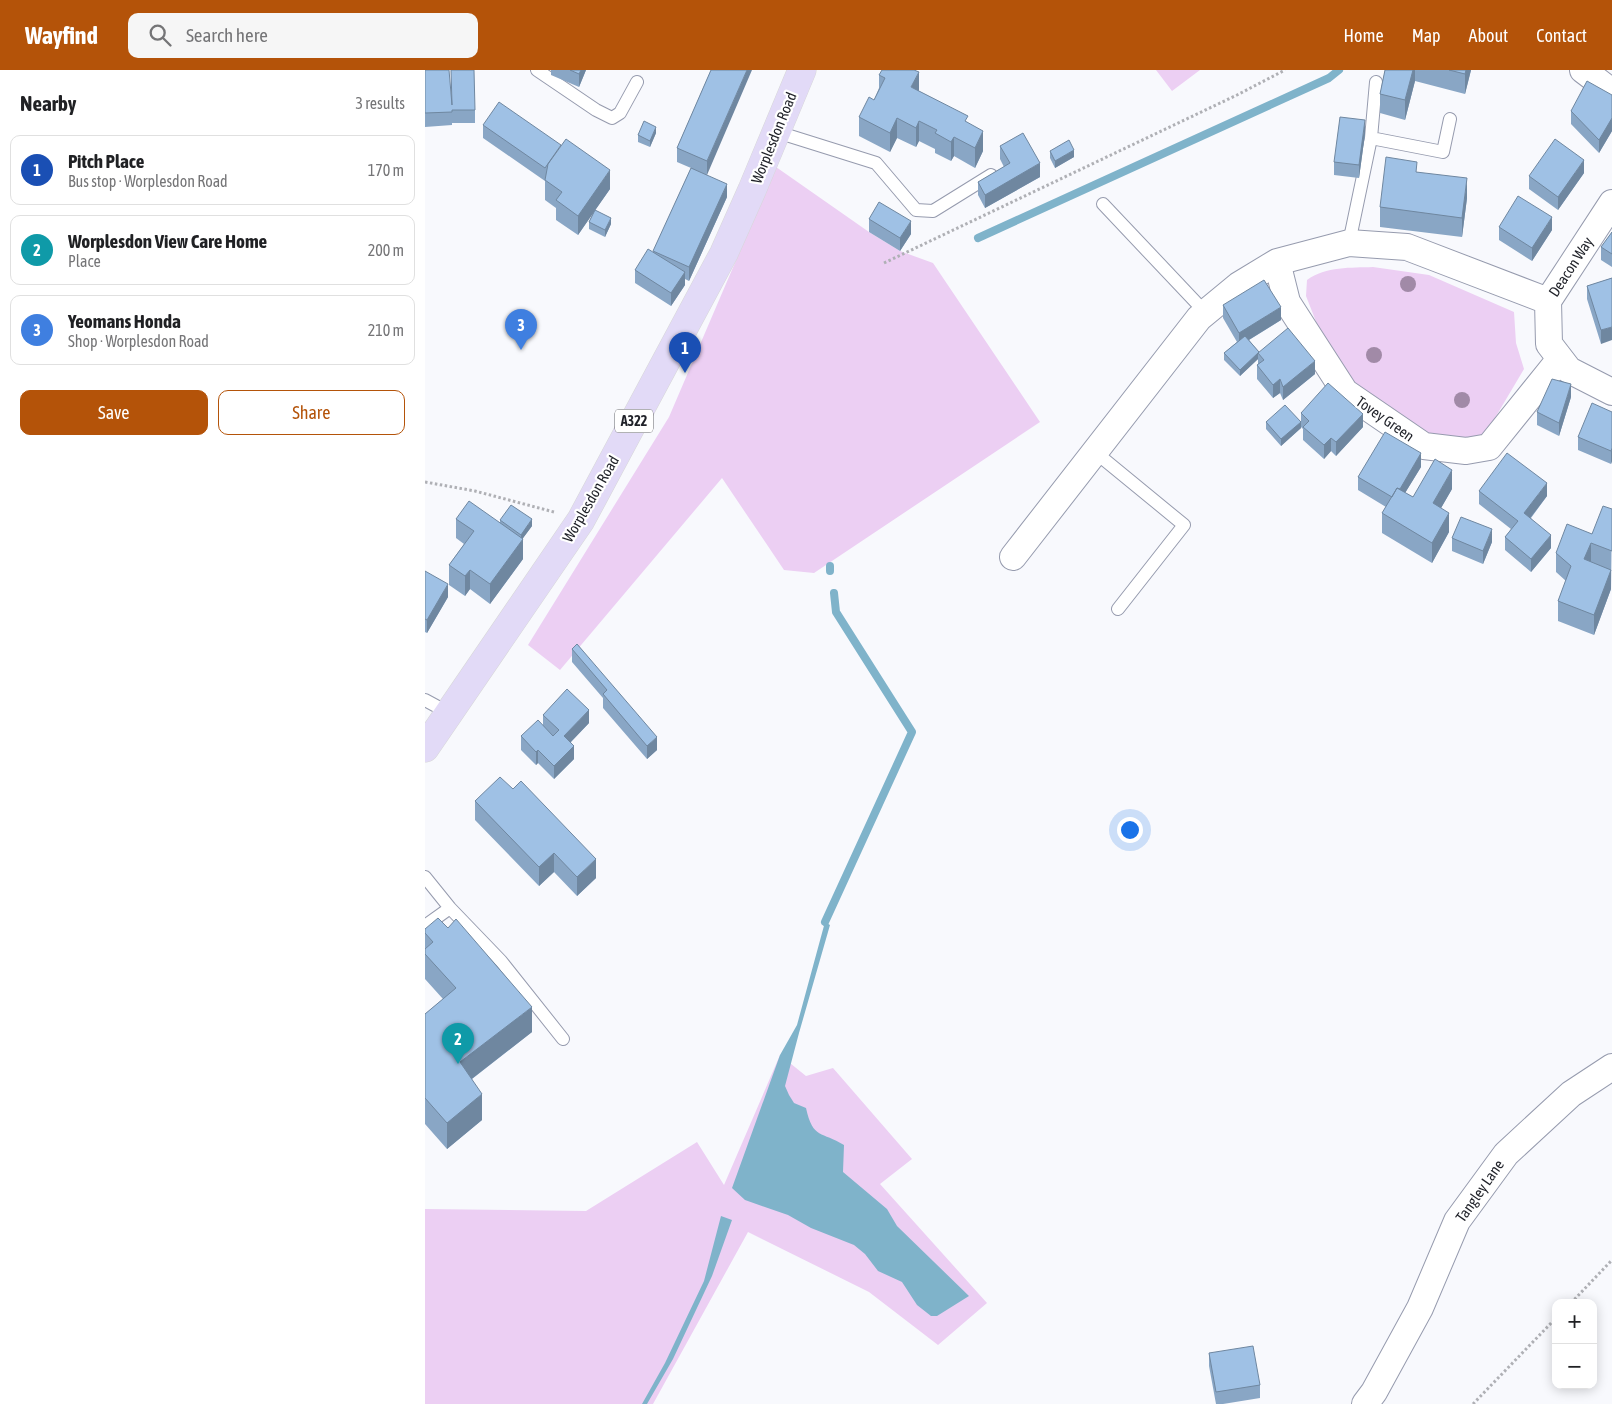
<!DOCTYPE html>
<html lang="en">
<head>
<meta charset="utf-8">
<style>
	body { margin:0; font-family:"Asap Condensed",sans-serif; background:#f6f6f6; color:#202124 }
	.controls { position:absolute; right:15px; bottom:15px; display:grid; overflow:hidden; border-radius:10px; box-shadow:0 2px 12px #0003 }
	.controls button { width:45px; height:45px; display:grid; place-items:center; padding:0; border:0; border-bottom:1px solid #e0e0e0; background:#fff; color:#202124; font:25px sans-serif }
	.you { position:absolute; left:704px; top:759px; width:18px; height:18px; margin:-12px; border:4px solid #fff; border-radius:50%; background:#1a73e8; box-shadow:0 0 0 8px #1a73e833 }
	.badge { display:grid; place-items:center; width:32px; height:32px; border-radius:50%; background:#b45309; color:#fff; font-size:16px; font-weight:700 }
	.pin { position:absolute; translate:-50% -41px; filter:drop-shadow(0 1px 2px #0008) }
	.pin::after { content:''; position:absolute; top:26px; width:18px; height:15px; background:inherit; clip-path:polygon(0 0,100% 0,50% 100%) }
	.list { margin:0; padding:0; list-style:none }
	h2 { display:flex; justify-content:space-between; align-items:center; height:65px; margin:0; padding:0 20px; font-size:21px }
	h2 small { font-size:16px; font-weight:400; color:#757577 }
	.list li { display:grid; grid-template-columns:32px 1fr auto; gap:15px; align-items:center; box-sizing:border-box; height:70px; margin:0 10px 10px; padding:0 10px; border:1px solid #e0e0e0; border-radius:10px }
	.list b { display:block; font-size:19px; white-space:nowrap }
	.list p { margin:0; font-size:16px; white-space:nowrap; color:#757577 }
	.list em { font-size:16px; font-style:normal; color:#757577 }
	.actions { display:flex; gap:10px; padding:15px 20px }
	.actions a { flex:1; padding:11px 0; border:1px solid #b45309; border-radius:10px; text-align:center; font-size:18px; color:#b45309 }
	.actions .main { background:#b45309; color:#fff }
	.icon { flex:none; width:28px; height:28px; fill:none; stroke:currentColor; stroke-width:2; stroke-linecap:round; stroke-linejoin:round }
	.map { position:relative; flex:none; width:1187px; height:1334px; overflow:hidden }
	header { display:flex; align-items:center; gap:30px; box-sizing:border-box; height:70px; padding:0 25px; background:#b45309; color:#fff }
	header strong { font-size:24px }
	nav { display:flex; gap:28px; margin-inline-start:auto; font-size:18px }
	.search { width:350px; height:45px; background:#f6f6f6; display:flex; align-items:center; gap:12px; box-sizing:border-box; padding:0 18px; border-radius:10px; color:#757577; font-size:19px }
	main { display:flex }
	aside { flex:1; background:#fff }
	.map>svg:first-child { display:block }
	.green { fill:#eccff3 }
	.water { fill:#7fb3ca }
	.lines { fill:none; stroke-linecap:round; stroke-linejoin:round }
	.stream { stroke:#7fb3ca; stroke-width:8 }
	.service-casing { stroke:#969bae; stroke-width:14 }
	.minor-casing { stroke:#969bae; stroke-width:28 }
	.primary-casing { stroke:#d7d7d8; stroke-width:29 }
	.path { stroke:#afb0b5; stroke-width:3; stroke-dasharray:2.5 2.5; stroke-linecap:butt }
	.service { stroke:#fff; stroke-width:12 }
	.minor { stroke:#fff; stroke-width:26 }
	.primary { stroke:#e2daf7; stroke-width:28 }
	.tree { fill:#a18aa7 }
	.wall { fill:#89a6c5 }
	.shaded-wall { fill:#6f87a0 }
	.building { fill:#9fc1e5; stroke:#6f87a0 }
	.labels { text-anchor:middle; stroke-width:4.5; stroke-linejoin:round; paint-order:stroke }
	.shield { fill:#fff; stroke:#626468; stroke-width:1 }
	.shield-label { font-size:14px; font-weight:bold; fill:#1f2128 }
	.street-label { font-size:15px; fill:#1f2128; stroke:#fff }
</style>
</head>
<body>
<header>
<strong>Wayfind</strong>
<div class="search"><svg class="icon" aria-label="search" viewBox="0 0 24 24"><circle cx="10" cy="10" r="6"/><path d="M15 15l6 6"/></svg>Search here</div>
<nav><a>Home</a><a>Map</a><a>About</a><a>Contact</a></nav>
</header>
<main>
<aside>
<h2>Nearby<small>3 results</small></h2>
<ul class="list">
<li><span class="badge" style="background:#1a4fb4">1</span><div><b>Pitch Place</b><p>Bus stop · Worplesdon Road</p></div><em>170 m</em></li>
<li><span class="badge" style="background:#0f9aa8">2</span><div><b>Worplesdon View Care Home</b><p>Place</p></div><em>200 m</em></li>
<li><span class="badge" style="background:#3f7fe0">3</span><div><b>Yeomans Honda</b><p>Shop · Worplesdon Road</p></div><em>210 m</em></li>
</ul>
<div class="actions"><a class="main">Save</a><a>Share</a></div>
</aside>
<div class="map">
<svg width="1187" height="1334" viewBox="0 0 1187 1334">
	<rect width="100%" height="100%" fill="#f8f9fd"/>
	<path class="green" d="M731,0H775L747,21Z
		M351,97L444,162L475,181L508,193L615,352L389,503L359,500L297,408L135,600L103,575L244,347Z
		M948,197L1004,205L1089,242L1091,273L1099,299L1067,353L1051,372L1035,378L972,352L908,295L881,226L882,210C901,196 926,198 948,197Z
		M355,985L381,1006L408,998L487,1089L455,1114L562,1233L513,1275L444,1222L323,1162L228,1334H0V1139L161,1141L272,1072L299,1115Z"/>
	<path class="water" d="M400,852L405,855L374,963L360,1016L364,1025L369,1033L381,1038C388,1070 397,1061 419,1075L418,1102L462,1139L472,1156L544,1226L512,1246H506L492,1235L477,1212L453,1201L440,1184L429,1175L386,1158L363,1145L320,1130L307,1118L355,985L372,955Z
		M296,1146L307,1150L287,1206L248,1289L222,1334H217L240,1293L279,1211Z"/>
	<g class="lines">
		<path class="stream" d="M553,168L904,8L914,0
			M405,496V501
			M400,852L487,662L411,542L409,523"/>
		<g class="service-casing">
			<path id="service" d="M112,0L171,40L187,48L195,43L212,12
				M352,62L451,93L491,140L508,141L566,105
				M946,68L951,12
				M678,134L781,243
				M924,173L946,68L1018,82L1025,49
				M670,382L759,455L693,539
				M0,630L24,643
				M0,807L25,838L76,891L138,969
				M0,856L25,838"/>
		</g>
		<g class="minor-casing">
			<path id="minor" d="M1158,0L1187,22
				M1187,133L1123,231L1124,274L1144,300L1187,322
				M1123,231L982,177L924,173L852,192L862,232L920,322L999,376L1041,381L1064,377L1135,289
				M588,487L774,248L814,215L852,192
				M940,1334L949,1322L995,1238L1032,1151L1081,1084L1146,1024L1187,997"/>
		</g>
		<g class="primary-casing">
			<path id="primary" d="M0,678L156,450L299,183L327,120L377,0"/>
		</g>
		<path class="path" d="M459,193L812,25L860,0
			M0,412L50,421L129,442
			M1146,1233L1187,1190
			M1048,1334L1131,1248"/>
		<use href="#service" class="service"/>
		<use href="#minor" class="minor"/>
		<use href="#primary" class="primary"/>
	</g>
	<g class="tree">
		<circle cx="983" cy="214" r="8"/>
		<circle cx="949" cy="285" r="8"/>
		<circle cx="1037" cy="330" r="8"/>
	</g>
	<path class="wall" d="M0,0L27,29L50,40V53H27V55L0,57Z
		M126,0H161L154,17L126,5Z
		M286,0L282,105L302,127L264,211L260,209V215L246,236L210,213V200L228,182L266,98L252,92V78Z
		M960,0H1046L1040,24L990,11L980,50L955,43V24Z
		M454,5L494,21L543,53L558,81L550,98L529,86L526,91L510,83V79L494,71L491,77L472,68L465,82L434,66V47L449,30L454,18Z
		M1187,25V61L1174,83L1146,54V41Z
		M58,55L185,119L170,140L186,154L180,167L164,159V152L168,143L153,165L131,150V138L120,130V111L58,68Z
		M231,63L225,77L213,72V65Z
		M940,64L934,108L909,105V92Z
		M575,76L615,107L560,138L553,125V112L579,97L575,89Z
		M625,81L649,87L630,98L625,88Z
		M992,102L1042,128L1037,167L955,157V137Z
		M1159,103L1133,140L1104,119V106Z
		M444,149L486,164L475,181L444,162Z
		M1074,157L1127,160L1107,191L1074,170Z
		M1187,162V197L1176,190V177Z
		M1187,208L1176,274L1162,229V216Z
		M798,235L856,250L824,270L834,282L890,304L858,330L855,323L848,328L832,309V295H833V289L815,306L799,290V283L812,272L798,248Z
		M1146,327L1134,366L1112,355V342Z
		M1187,342V391L1186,394L1153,380V367Z
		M876,343L938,357L911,386L906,381L899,389L878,370V359L876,357V358L856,376L841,359V352H876Z
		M996,397L980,423L988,427L1027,419L1016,438L1024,462L1007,493L957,463V443L961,437L933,420V407Z
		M1054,421L1122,426L1106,448L1126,478L1106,502L1080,480V467L1086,459L1054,434Z
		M1187,439L1186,519L1169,565L1133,551V531L1141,511L1131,502V483L1167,464Z
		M31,449L75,453V450L107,456L97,469L98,489L65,534L45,519L40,526L24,515V495L39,474L31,468Z
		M1027,468L1067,472L1058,494L1027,481Z
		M0,501L23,527L2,563L0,562Z
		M152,574L232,680L222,689L178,638V628L147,592V579Z
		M118,645L164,653L146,672L149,689L129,709L113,693L111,695L96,680V666L118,655Z
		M50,731L171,808L152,826L129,802L114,816L50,750Z
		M0,859L107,962L47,1009L57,1050L22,1079L0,1054V944L18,929L0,909Z
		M784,1283L835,1315V1328L798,1334H791L784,1296Z"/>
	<path class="shaded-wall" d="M156,0H161L154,17V4Z
		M322,0H327L282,105V91Z
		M988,0H990V11L980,50V30Z
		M1041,0H1046L1040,24V4Z
		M494,2V22L486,17Z
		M472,48V68L465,82V63Z
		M1187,48V61L1174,83V70Z
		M940,50V64L934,108V95Z
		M494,51V71L491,77V58Z
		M231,57V63L225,77V71Z
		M558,61V81L550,98V78Z
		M529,67V86L526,91V72Z
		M649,80V87L630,98V91Z
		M1159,90V103L1133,140V127Z
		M615,93V107L560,138V125Z
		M185,100V119L153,165V146Z
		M1042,108V128L1037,167V148Z
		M302,114V127L264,211V197Z
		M1127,147V160L1107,191V178Z
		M186,148V154L180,167V160Z
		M486,151V164L475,181V168Z
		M260,202V215L246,236V223Z
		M856,237V250L814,276V263Z
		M1187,257V270L1176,274V260Z
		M833,283V289L815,306V300Z
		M890,291V304L858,330V317Z
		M855,309V323L848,328V315Z
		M1146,314V327L1134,366V353Z
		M938,344V357L911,386V372Z
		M876,352V358L856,376V369Z
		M906,368V381L899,389V375Z
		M1187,378V391L1186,394V381Z
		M996,383V397L969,441V428Z
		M1027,400V419L1008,452V433Z
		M1122,413V426L1099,456V443Z
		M1024,443V462L1007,493V473Z
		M107,449V456L96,471V465Z
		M1067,459V472L1058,494V481Z
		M1126,465V478L1106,502V489Z
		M98,469V489L65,534V514Z
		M1166,473V492L1159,489Z
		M45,500V519L40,526V506Z
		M1186,500V519L1169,565V545Z
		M23,514V527L2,563V550Z
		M164,640V653L139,679V666Z
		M232,667V680L222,689V676Z
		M149,676V689L129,709V696Z
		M113,680V693L111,695V682Z
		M129,783V802L114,816V797Z
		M171,789V808L152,826V807Z
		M107,937V962L35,1018V992Z
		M57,1024V1050L22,1079V1053Z"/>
	<path class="building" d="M0,0H24L27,35L26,0H49L50,40H27V42L0,43Z
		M145,0H156L154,4Z
		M286,0H322L282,91L252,78Z
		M457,0H489L494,2L486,17L543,46L540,51L558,61L550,78L529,67L526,72L510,63L512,60L494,51L491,58L472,48L465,63L434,47L444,27L449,30L460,8L454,5Z
		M960,0H988L980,30L955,24Z
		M1024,0H1041L1040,4Z
		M1162,11L1187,25V48L1174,70L1146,41Z
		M74,32L136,75L120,98L58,55Z
		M915,47L940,50L934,95L909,92Z
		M219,51L231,57L225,71L213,65Z
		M598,63L615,93L560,125L553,112L585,93L575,76Z
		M141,69L185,100L153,146L131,130L137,122L120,110L123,94Z
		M1130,69L1159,90L1133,127L1104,106Z
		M644,70L649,80L630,91L625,81Z
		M961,87L992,92L991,102L1042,108L1037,148L955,137Z
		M266,98L302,114L264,197L228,181Z
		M1093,126L1127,147L1107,178L1074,157Z
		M454,132L486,151L475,168L444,149Z
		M170,140L186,148L180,160L164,152Z
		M1187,162V184L1176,177Z
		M223,179L260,202L246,223L210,200Z
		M1187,208V257L1176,260L1162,216Z
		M839,210L856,237L814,263L798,235Z
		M863,258L890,291L858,317L855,309L848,315L832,295L839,290L833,283Z
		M820,266L834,282L815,300L799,283Z
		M1127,309L1146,314L1134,353L1112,342Z
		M903,313L938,344L911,372L906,368L899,375L878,357L884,351L876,343Z
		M1167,333L1187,342V378L1186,381L1153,367Z
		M860,335L876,352L856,369L841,352Z
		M960,362L996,383L975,419L972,418L967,427L933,407Z
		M1082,383L1122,413L1099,443L1126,465L1106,489L1080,467L1093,451L1054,421Z
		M1010,389L1027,400L1008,433L1024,443L1007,473L957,443L972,418L988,427Z
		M44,431L98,469L65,514L45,500L40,506L24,495L49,461L31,449Z
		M86,435L107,449L96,465L75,450Z
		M1178,436L1187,439V481L1166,473L1159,489L1186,500L1169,545L1133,531L1146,496L1131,483L1142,454L1167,464Z
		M1036,447L1067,459L1058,481L1027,468Z
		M0,501L23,514L2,550L0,549Z
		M152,574L232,667L222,676L178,624L182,620L147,579Z
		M142,619L164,640L139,666L149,676L129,696L113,680L111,682L96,666L113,650L128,666L134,660L118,645Z
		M75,707L88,719L96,711L171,789L152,807L129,783L114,797L50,731Z
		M13,848L23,858L31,849L107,937L35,992L57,1024L22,1053L0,1028V944L31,918L0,884V879L8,872L0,863V859Z
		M828,1276L835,1315L791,1322L784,1283Z"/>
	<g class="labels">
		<rect class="shield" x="190" y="339.5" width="38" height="23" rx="4"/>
		<g class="shield-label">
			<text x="209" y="356">A322</text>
		</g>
		<g class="street-label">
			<text transform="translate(349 68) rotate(-68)" y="5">Worplesdon Road</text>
			<text transform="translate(1146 197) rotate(-57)" y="5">Deacon Way</text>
			<text transform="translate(960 349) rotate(35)" y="5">Tovey Green</text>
			<text transform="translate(166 429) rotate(-60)" y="5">Worplesdon Road</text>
			<text transform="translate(1055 1121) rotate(-55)" y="5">Tangley Lane</text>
		</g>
	</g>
</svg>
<div class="controls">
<button>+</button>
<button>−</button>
</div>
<div class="you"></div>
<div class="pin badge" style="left:260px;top:303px;background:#1a4fb4">1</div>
<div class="pin badge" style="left:33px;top:994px;background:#0f9aa8">2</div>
<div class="pin badge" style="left:96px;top:280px;background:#3f7fe0">3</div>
</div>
</main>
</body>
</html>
